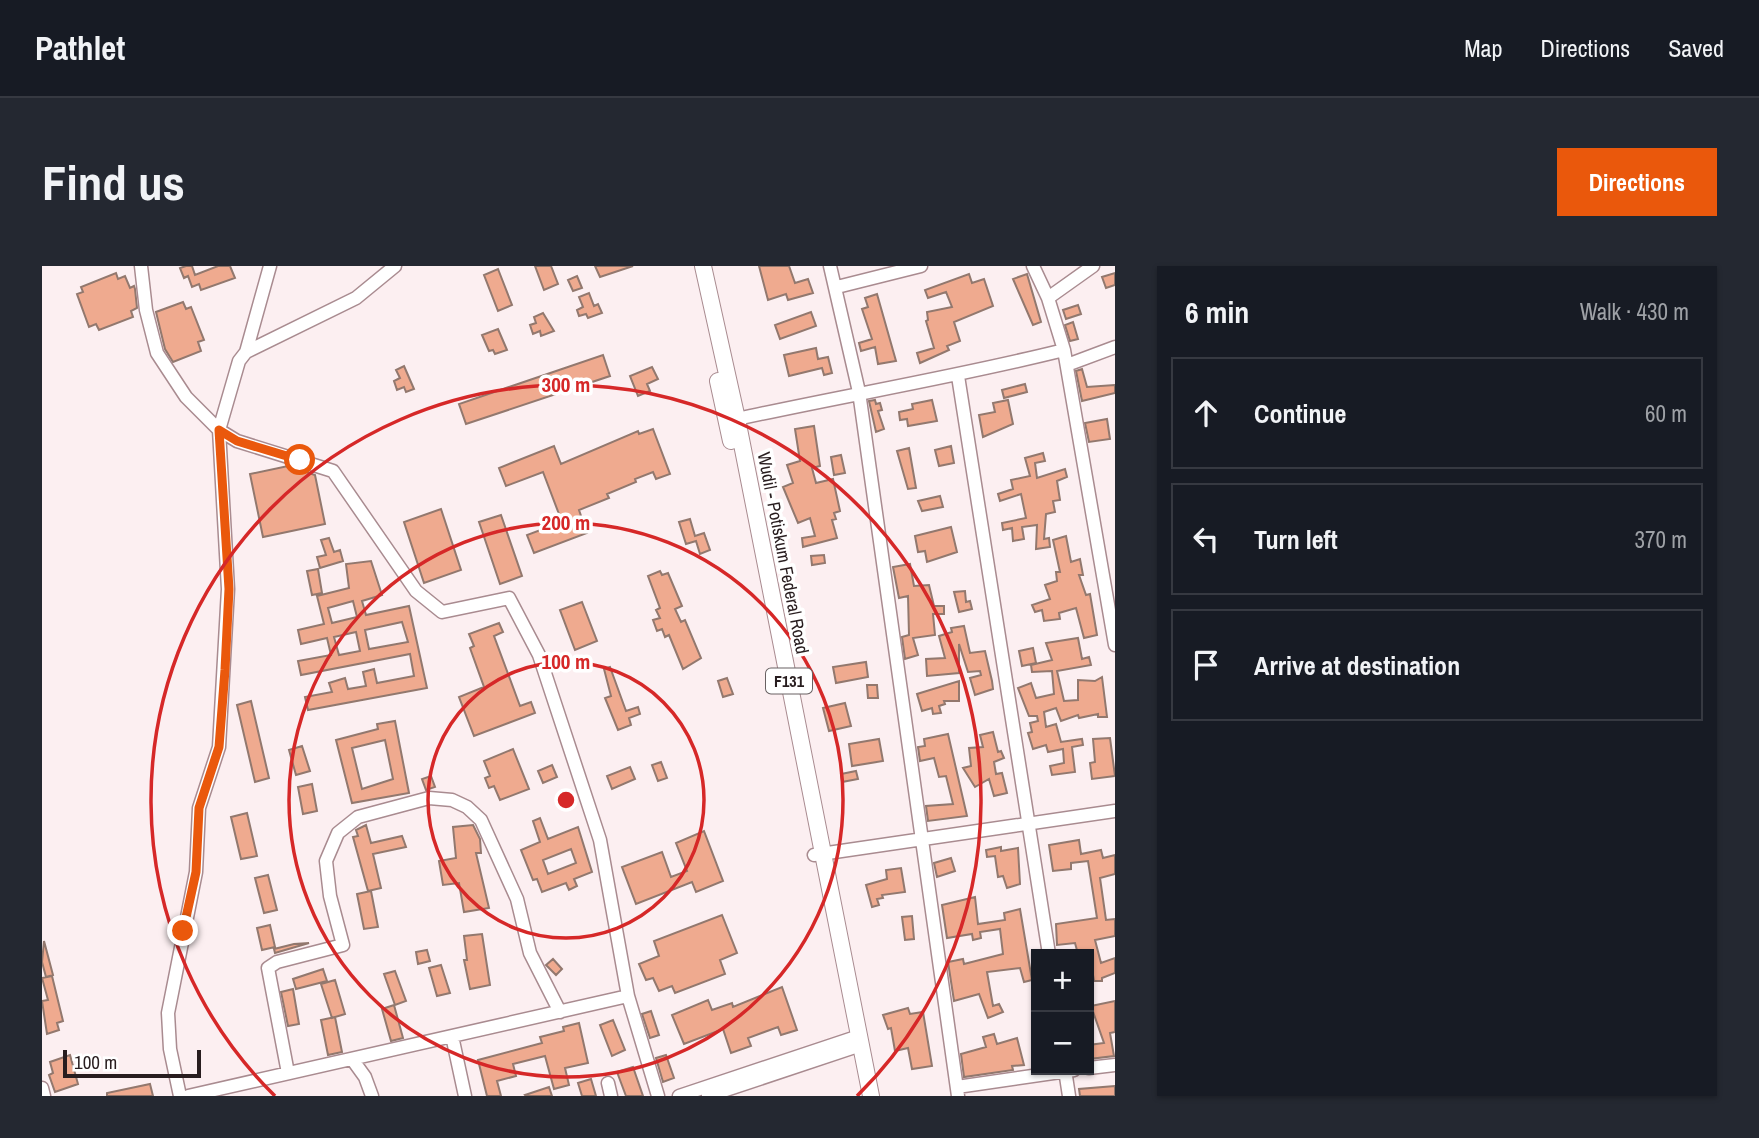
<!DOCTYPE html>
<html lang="en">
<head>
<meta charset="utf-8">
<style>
	body { margin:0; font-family:"Archivo Narrow",sans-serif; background:#242831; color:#f1f3f6 }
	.controls { position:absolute; right:21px; bottom:21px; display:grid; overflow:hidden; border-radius:0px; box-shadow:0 2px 5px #0004 }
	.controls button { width:63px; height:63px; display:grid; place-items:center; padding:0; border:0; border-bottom:2px solid #363941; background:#171b24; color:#f1f3f6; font:35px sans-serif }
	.scale { position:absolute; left:21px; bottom:18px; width:138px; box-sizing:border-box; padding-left:7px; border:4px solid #281d1f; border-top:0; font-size:19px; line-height:24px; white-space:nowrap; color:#281d1f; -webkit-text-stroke:5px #fff; paint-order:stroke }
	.stop { position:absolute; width:21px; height:21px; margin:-16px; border:5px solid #ea580c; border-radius:50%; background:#fff }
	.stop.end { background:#ea580c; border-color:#fff; box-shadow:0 2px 7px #0008 }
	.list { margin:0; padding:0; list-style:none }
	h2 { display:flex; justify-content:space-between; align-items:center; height:91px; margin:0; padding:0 28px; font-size:30px }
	h2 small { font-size:23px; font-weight:400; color:#9ea1a6 }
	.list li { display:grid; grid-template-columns:46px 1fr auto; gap:21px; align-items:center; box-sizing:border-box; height:112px; margin:0 14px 14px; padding:0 14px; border:2px solid #363941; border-radius:0px }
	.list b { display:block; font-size:26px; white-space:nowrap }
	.list em { font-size:23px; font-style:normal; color:#9ea1a6 }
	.icon { flex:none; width:38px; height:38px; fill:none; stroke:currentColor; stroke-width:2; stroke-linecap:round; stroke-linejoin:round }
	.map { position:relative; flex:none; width:1073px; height:830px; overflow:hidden; border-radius:0px }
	header { display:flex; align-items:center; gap:42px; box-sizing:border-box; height:98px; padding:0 35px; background:#171b24; border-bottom:2px solid #363941 }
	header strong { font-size:33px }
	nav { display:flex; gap:38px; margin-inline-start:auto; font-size:24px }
	.intro { display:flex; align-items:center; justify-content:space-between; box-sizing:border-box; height:168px; padding:0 42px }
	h1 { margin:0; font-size:49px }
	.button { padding:18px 32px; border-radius:0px; background:#ea580c; color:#fff; font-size:24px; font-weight:700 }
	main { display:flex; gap:42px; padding:0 42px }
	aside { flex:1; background:#171b24; border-radius:0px; box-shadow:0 2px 5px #0004 }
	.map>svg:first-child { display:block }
	.building { fill:#efaa8f; stroke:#92786e; stroke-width:2; fill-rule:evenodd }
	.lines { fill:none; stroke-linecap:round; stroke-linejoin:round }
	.minor-casing { stroke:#a98b90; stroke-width:15 }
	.major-casing { stroke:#a98b90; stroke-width:18 }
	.minor { stroke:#fff; stroke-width:12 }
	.major { stroke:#fff; stroke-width:16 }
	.route { stroke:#ea580c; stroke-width:9 }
	.ring { fill:none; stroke:#d62828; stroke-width:3.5 }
	.labels { text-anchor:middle; stroke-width:7; stroke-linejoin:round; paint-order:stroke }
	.shield { fill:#fff; stroke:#686162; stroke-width:2 }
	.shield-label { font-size:16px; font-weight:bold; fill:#281d1f }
	.street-label { font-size:18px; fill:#281d1f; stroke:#fff }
	.centre { fill:#d62828; stroke:#fff; stroke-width:3.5 }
	.ring-label { font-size:21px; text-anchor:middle; font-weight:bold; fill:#d62828; stroke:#fff; stroke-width:7; stroke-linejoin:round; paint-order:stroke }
</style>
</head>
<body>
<header>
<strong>Pathlet</strong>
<nav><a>Map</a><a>Directions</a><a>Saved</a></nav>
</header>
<div class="intro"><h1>Find us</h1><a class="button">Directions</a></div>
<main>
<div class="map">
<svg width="1073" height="830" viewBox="0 0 1073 830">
	<rect width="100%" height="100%" fill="#fceff1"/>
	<path class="building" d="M144,0H150L153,9L176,0H188L193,12L159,24L157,18L150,21L146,10L142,12L138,2Z
		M493,0H509L516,18L502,24Z
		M553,0H591L558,11Z
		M717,0H747L753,17L766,13L771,27L746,34L744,28L726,34Z
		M456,3L470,39L456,45L442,9Z
		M74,7L76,13L83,10L88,22L92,20L93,23L95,42L89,45L91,51L57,64L54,58L47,61L35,28L41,26L39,21Z
		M1073,7V19L1064,22L1060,11Z
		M927,8L930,17L942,13L951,40L912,56L918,75L905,80L907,84L878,97L875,87L892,82L884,55L886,54L885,46L910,41L904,26L886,32L883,24Z
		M985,8L999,56L991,59L971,13Z
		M535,10L540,22L531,25L526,14Z
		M547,27L552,40L556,38L560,47L546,52L544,48L537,50L535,44L541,41L537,31Z
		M835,28L854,95L836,98L833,81L819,85L817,77L830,73L820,43L826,41L823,32Z
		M141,36L144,43L149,41L162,74L156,76L159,85L131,96L123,83L114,46Z
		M1036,39L1039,48L1024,53L1021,44Z
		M769,46L774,60L738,73L733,59Z
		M501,47L512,65L499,70L498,65L491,68L488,59L494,57L492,51Z
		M1031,56L1036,73L1028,75L1023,59Z
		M456,63L465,84L453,88L451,84L447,85L440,69Z
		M774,82L776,93L786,91L790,107L782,109L780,102L747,110L742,89Z
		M561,89L568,110L424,158L417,138Z
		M362,100L372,123L364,126L362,121L355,124L352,115L358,112L354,104Z
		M610,101L616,113L605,118L608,125L596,130L588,110Z
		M1040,103L1045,121L1073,119V127L1040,135L1034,105Z
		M983,118L985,126L962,132L960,124Z
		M833,134L834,138L838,137L840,144L836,145L842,163L834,166L827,135Z
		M890,134L895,155L866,160L865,153L858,154L857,146L871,143L870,138Z
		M966,134L971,158L941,171L937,149L953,146L951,137Z
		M1065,153L1068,173L1047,176L1043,157Z
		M772,160L778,200L770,202L774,217L791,213L798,245L792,247L794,253L790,254L795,272L761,281L760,272L773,270L768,252L756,257L741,221L751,217L745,199L758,195L753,163Z
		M611,163L628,208L614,213L611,206L593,213L594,216L565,228L567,232L537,244L545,267L492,287L485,269L520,256L501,206L464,220L457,202L512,180L519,198L596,165L597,168Z
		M909,180L912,197L897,200L893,184Z
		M867,182L874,222L866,223L855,185Z
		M1001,187L1003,195L993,197L995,212L1023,203L1025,211L1015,215L1018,234L1011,235L1013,246L1004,248L1002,273L1007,272L1008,281L994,283L995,259L980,261L982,273L971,275L970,262L961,264L960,257L984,252L979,228L958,235L956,228L971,223L969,214L988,210L983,192Z
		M799,189L803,207L792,209L789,191Z
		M246,200L273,209L283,258L221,271L208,208Z
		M898,230L901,241L880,245L876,235Z
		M399,243L419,304L382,317L362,256Z
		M459,249L480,310L458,318L437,256Z
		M648,253L653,270L662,267L668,284L658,288L654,275L644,278L637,256Z
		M909,261L915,286L885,296L883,285L876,286L873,270Z
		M1024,270L1029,296L1038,293L1041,309H1037L1044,329L1048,328L1055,369L1042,372L1034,342L1017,347L1018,353L1002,355L1000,344L993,346L990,339L1008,333L1003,319L1015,315L1014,306H1018L1011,274Z
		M287,272L292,286L298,284L301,295L278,302L275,291L284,289L279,274Z
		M782,289L783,297L770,299L769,290Z
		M329,295L340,329L320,335L324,349L367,340L385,422L266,444L263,431L290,426L287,417L303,412L306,423L324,420L321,406L332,403L335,417L372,410L368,388L259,409L256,395L289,389L285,372L259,378L256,364L282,358L275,330L307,322L304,298ZM311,335L315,351L290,357L286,342ZM360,356L366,376L327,383L323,364ZM314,366L318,385L297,389L292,371Z
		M868,298L872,320L887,319L892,340H902V348H891L893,369L871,372L876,389L863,393L860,371L867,369L866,330L857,332L851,301Z
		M276,303L280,327L270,329L265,305Z
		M618,305L620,309L626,307L640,340L633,343L639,356L643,354L659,392L641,403L627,369L623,371L620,363L615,365L611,354L618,352L614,344L618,342L606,310Z
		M923,325L924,336L928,335L930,343L917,346L912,326Z
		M540,336L555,375L533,384L518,344Z
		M457,357L461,366L452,370L478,440L489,436L493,447L432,470L417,431L442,421L428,382L432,380L427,368Z
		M922,360L928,387L943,385L950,415L951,423L933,429L928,412L939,409L938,405L926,406L917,378V407L885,410L884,393L903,392L897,370L910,366L909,362Z
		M1036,372L1040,393L1047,391L1049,399L1015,405L1022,435L1036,434V414L1053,415L1060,411L1065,451H1056V448L1037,452L1036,449L1019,455L1014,442L1002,446L1004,461L1014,458L1019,476L1040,473L1041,479L1030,481L1033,506L1010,509L1008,500L1022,497L1021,483L1006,486L1004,479L991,483L986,467L990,466L988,457L996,455L995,450H987L976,422L989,417L994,432L1012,428L1010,405L990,406L989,399L1010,394L1004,377Z
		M991,382L994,397L980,400L977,385Z
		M824,396L826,411L794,417L791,401Z
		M568,401L584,445L596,441L598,448L587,452L589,459L576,464L563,432L569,430L562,403Z
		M685,412L691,428L681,431L676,415Z
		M917,415V435H902L903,438L897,440L899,447L891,448L890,442L880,445L875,428Z
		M825,419H835L836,432H826Z
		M209,435L227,512L213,516L195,439Z
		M803,437L809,460L787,465L781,442Z
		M353,455L367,527L310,537L294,474L336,463L335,458ZM343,474L351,513L320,523L310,482Z
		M951,466L956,486L959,485L962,492L952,496L954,508L960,507L965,527L952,530L947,513L933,521L921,502L929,500L927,482L941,481L938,469Z
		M906,468L925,550L886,555L884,540L911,538L904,510L897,511L892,492L878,495L876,481L883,480L882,473Z
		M1068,472L1073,510L1050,513L1048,497L1053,496L1051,473Z
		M837,473L841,495L810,500L807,478Z
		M260,480L268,505L254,509L247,484Z
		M471,483L487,523L458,534L452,520L447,522L443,512L448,510L442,495Z
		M619,496L625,512L616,515L610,499Z
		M510,499L515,511L501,517L496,505Z
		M588,501L593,513L570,523L565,510Z
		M814,505L816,513L800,516L799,508Z
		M389,510L393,521L384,524L380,513Z
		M270,518L275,545L261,548L256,521Z
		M205,547L215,590L199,593L189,551Z
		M498,552L506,573L536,561L550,606L532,613L535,620L527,624L524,617L500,626L495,613L491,614L479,584L498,576L491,555ZM529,583L534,597L506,608L501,594Z
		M324,559L329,577L360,570L364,581L331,588L339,622L326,625L311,571L316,570L314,564Z
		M431,559L438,573L439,587H434L447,642L422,646L417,617L401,619L397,595L414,592L411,561Z
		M662,565L681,615L654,626L650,616L594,638L580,601L620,586L629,611L645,605L634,577Z
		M1037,574L1039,588L1059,584L1061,592L1073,589V608L1058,612L1064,654L1073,653V670L1053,674L1059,697L1073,692V707L1060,712V715H1052L1047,685L1036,688L1033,677L1015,679L1014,658L1055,652L1046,595L1029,597V603L1011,605L1007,579Z
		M959,581V585L976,582L978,618L965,622L961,610L956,611L953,590L945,591L944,584Z
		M909,592L913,605L895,611L892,597Z
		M859,602L863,626L840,629L841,632L835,633L837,639L830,641L824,619L845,613L844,604Z
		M226,609L235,644L222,647L213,612Z
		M329,625L336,661L322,663L315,628Z
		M933,631L936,658L963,654L962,647L978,643L990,714L982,716L978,702L945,706L951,740L957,738L961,746L946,752L937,728L912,735L906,696L921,693L922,698L961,688L958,663L938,666L939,672L931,674L930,668L905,672L900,639Z
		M680,649L695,687L678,694L683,708L633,727L630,720L617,725L611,712L604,714L597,698L617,690L612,675Z
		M870,650L872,673L863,674L860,651Z
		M228,659L233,681L220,684L215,662Z
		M440,668L448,719L428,723L422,694H425L422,670Z
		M2,675L11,709L4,711L0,696Z
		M267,677L233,687L232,683L252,678Z
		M385,684L388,695L376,698L374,686Z
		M511,693L520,703L514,709L504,699Z
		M399,699L408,727L395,730L387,702Z
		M281,703L285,715L254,723L251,713Z
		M353,705L364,735L353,739L342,708Z
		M10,710L21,755L15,757L17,764L5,768L0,735L6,734L0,712Z
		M293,714L303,748L290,752L279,718Z
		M740,721L755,764L739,769L736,761L706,772L709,780L689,787L681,763L642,778L630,749L666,734L670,744L690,737L691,741Z
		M251,723L257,758L246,760L239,726Z
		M1073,735V766L1068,767L1072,790L1047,793V779L1062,777L1049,740Z
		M352,739L361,772L349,775L340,743Z
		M866,742L868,748L881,746L890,800L870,803L866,782L853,785L849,762L846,763L841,749Z
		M609,745L617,769L608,772L600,748Z
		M293,751L300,786L286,789L279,754Z
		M571,754L583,784L570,790L558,759Z
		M537,757L546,797L523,802L527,819L512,823L503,790L471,798L474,810L455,815L459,830H445L436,794L500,777L498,771L522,765L521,761Z
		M952,768L955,778L975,772L982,799L970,800L971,804L922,811L919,788L944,781L941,771Z
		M28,789L36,818L13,826L7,809L11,807L8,796Z
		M624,789L632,812L621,816L614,792Z
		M591,801L601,830H584L575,806Z
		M549,813L554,830H540L536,817Z
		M108,818L111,830H65V827Z
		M1073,820V830H1038L1037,823Z
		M507,821L510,830H484L483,829Z"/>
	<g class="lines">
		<g class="minor-casing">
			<path id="minor" d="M99,0L104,44L115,87L144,131L177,164L195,175L291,205L374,325L400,346L467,332L497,389L558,574L586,730L616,830
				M788,0L817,126L916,830
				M991,0L1006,32L1022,84L1073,379
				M795,21L879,0
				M1006,32L1051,0
				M204,86L314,32L353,0
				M1025,99L1073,81
				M916,110L1007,688
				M695,153C804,129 914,111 1022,84
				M772,589L1073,545
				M410,770L423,830
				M310,793L323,811L330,830
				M1047,802L1073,799
				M1023,804L1027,830
				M246,807L226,702L235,696L301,679L288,630L284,595L296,567L316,551L387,532L410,534L425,541L439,554L475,633L488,687L518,746
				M566,817L569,830
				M915,821L1032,804
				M0,822L2,830
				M138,830L128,783L126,747L154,606L157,542L177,481L186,323L177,164L197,95L204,86L228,0
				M146,830L586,730
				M637,830L817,770
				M666,830L819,779"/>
		</g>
		<g class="major-casing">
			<path id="major" d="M661,0L695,153L829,830
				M676,115L689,175"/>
		</g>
		<use href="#minor" class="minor"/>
		<use href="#major" class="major"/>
	</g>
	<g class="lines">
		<path class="route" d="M141,665L154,606L157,542L177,481L183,404L187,323L177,164L195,175L258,194"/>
	</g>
	<g class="ring">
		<circle cx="524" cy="534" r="138"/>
		<circle cx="524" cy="534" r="277"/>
		<path d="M233 830A415 415 0 1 1 815 830"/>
	</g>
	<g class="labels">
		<rect class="shield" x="724" y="402.5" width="46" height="25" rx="5"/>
		<g class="shield-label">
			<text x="747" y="421">F131</text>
		</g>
		<g class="street-label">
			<text transform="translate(741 287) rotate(79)" y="6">Wudil - Potiskum Federal Road</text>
		</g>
	</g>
	<circle cx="524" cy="534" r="10" class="centre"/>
	<g class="ring-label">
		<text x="524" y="126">300 m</text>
		<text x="524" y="264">200 m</text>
		<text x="524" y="403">100 m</text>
	</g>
</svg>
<div class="controls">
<button>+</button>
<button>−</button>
</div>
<div class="scale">100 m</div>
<div class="stop" style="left:258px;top:194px"></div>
<div class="stop end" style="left:141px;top:665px"></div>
</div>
<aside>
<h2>6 min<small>Walk · 430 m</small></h2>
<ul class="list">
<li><svg class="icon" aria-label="ahead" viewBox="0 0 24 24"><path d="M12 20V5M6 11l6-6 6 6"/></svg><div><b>Continue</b></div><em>60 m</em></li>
<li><svg class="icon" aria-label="left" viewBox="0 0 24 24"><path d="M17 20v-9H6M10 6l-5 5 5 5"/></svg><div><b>Turn left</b></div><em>370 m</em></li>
<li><svg class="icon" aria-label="arrive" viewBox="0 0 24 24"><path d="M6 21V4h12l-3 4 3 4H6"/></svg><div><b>Arrive at destination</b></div></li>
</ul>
</aside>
</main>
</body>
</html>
